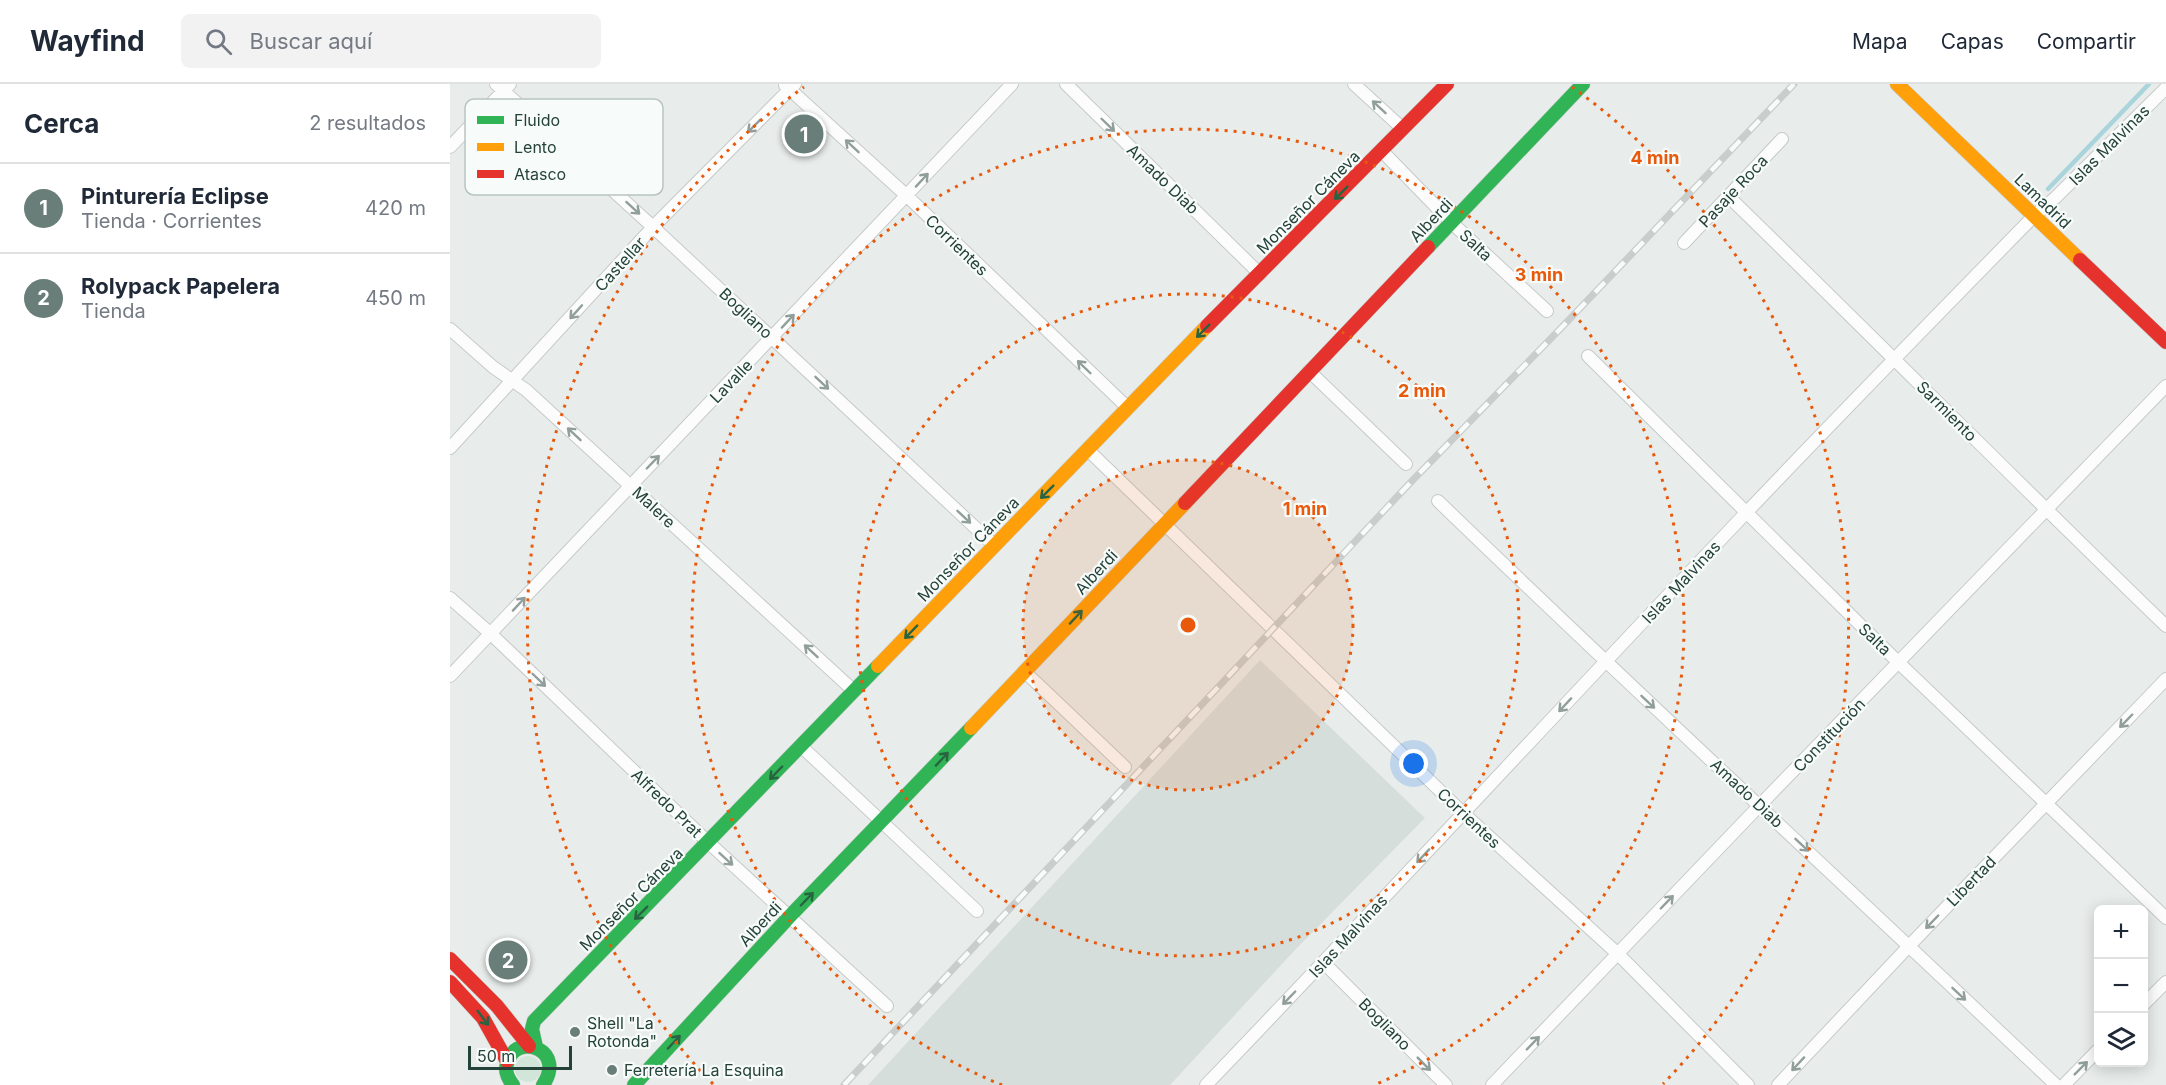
<!DOCTYPE html>
<html lang="es">
<head>
<meta charset="utf-8">
<style>
	body { margin:0; font-family:Inter,sans-serif; background:#f2f2f3; color:#1f2937 }
	.controls { position:absolute; right:18px; bottom:18px; display:grid; overflow:hidden; border-radius:9px; box-shadow:0 3px 15px #0003 }
	.controls button { width:54px; height:54px; display:grid; place-items:center; padding:0; border:0; border-bottom:2px solid #e0e1e3; background:#fff; color:#1f2937; font:30px sans-serif }
	.scale { position:absolute; left:18px; bottom:15px; width:104px; box-sizing:border-box; padding-left:6px; border:3px solid #24423a; border-top:0; font-size:16px; line-height:21px; white-space:nowrap; color:#24423a; -webkit-text-stroke:4px #f7fbf9; paint-order:stroke }
	.you { position:absolute; left:964px; top:680px; width:21px; height:21px; margin:-15px; border:4px solid #fff; border-radius:50%; background:#1a73e8; box-shadow:0 0 0 9px #1a73e833 }
	.badge { display:grid; place-items:center; width:39px; height:39px; border-radius:50%; background:#697e78; color:#fff; font-size:20px; font-weight:700 }
	.pin { position:absolute; translate:-50% -50%; border:3px solid #fff; box-shadow:0 2px 6px #0006 }
	.list { margin:0; padding:0; list-style:none }
	h2 { display:flex; justify-content:space-between; align-items:center; height:78px; margin:0; padding:0 24px; font-size:26px }
	h2 small { font-size:20px; font-weight:400; color:#747a83 }
	.list li { display:grid; grid-template-columns:39px 1fr auto; gap:18px; align-items:center; box-sizing:border-box; height:90px; padding:0 24px; border-top:2px solid #e0e1e3 }
	.list b { display:block; font-size:22px; white-space:nowrap }
	.list p { margin:0; font-size:20px; white-space:nowrap; color:#747a83 }
	.list em { font-size:20px; font-style:normal; color:#747a83 }
	.icon { flex:none; width:33px; height:33px; fill:none; stroke:currentColor; stroke-width:2; stroke-linecap:round; stroke-linejoin:round }
	.map { position:relative; flex:none; width:1716px; height:1001px; overflow:hidden }
	header { display:flex; align-items:center; gap:36px; box-sizing:border-box; height:84px; padding:0 30px; background:#fff; border-bottom:2px solid #e0e1e3 }
	header strong { font-size:28px }
	nav { display:flex; gap:33px; margin-inline-start:auto; font-size:21px }
	.search { width:420px; height:54px; background:#f2f2f3; display:flex; align-items:center; gap:15px; box-sizing:border-box; padding:0 21px; border-radius:9px; color:#747a83; font-size:22px }
	main { display:flex }
	aside { flex:1; background:#fff }
	.map>svg:first-child { display:block }
	.built { fill:#d6dedb }
	.green { fill:#d1e6d8 }
	.lines { fill:none; stroke-linecap:round; stroke-linejoin:round }
	.stream { stroke:#a9d4db; stroke-width:4.5 }
	.street-casing { stroke:#c5cac8; stroke-width:14 }
	.fast-casing { stroke:#c3cbc8; stroke-width:15 }
	.slow-casing { stroke:#c3cbc8; stroke-width:15 }
	.jam-casing { stroke:#c3cbc8; stroke-width:15 }
	.street { stroke:#fcfcfc; stroke-width:12 }
	.fast { stroke:#30b455; stroke-width:14 }
	.slow { stroke:#ff9f0a; stroke-width:14 }
	.jam { stroke:#e5322d; stroke-width:14 }
	.rail-casing { stroke:#c9cdcc; stroke-width:7 }
	.rail { stroke:#f7fbf9; stroke-width:4.5; stroke-dasharray:14; stroke-linecap:butt }
	.oneway { stroke:#909f9b }
	.oneway2 { stroke:#286442 }
	.ring { fill:none; stroke:#e8590c; stroke-width:3; stroke-dasharray:3 6 }
	.poi-dot { fill:#697e78; stroke:#f7fbf9; stroke-width:2 }
	.labels { text-anchor:middle; stroke-width:4.5; stroke-linejoin:round; paint-order:stroke }
	.street-label { font-size:16px; fill:#24423a; stroke:#f7fbf9 }
	.poi-label { font-size:16px; fill:#24423a; stroke:#f7fbf9; text-anchor:start }
	.key { fill:#f7fbf9; stroke:#b8c4c0; stroke-width:1.5 }
	.key-label { font-size:16px; fill:#24423a }
	.centre { fill:#e8590c; stroke:#f7fbf9; stroke-width:3 }
	.ring-label { font-size:18px; text-anchor:middle; font-weight:bold; fill:#e8590c; stroke:#f7fbf9; stroke-width:4.5; stroke-linejoin:round; paint-order:stroke }
</style>
</head>
<body>
<header>
<strong>Wayfind</strong>
<div class="search"><svg class="icon" aria-label="search" viewBox="0 0 24 24"><circle cx="10" cy="10" r="6"/><path d="M15 15l6 6"/></svg>Buscar aquí</div>
<nav><a>Mapa</a><a>Capas</a><a>Compartir</a></nav>
</header>
<main>
<aside>
<h2>Cerca<small>2 resultados</small></h2>
<ul class="list">
<li><span class="badge">1</span><div><b>Pinturería Eclipse</b><p>Tienda · Corrientes</p></div><em>420 m</em></li>
<li><span class="badge">2</span><div><b>Rolypack Papelera</b><p>Tienda</p></div><em>450 m</em></li>
</ul>
</aside>
<div class="map">
<svg width="1716" height="1001" viewBox="0 0 1716 1001">
	<rect width="100%" height="100%" fill="#e8edeb"/>
	<path class="built" d="M810,576L975,734L845,866L720,1001H418Z"/>
	<path class="green" d="M65 985a13 13 0 1 1 26 0a13 13 0 1 1-26 0Z"/>
	<g class="lines">
		<path class="stream" d="M1598,105L1699,0"/>
		<g class="street-casing">
			<path id="street" d="M46,0L203,143L544,461
				M616,0L810,190
				M904,0L953,45
				M335,1L457,112L677,323
				M0,63L60,0
				M932,67L1002,139L1097,227
				M1278,112C1425,255 1569,400 1716,542
				M1234,159L1332,55
				M0,245L43,283L76,306L404,607
				M1138,272L1449,579L1716,834
				M859,287L956,380
				M0,364L203,143L345,0
				M638,366L1013,729L1168,870L1298,1001
				M988,417C1192,614 1400,806 1606,1001
				M0,514L41,550L259,759L437,922
				M574,587L675,683
				M0,592L562,0
				M352,663L527,827
				M874,879L996,1001
				M1694,920L1716,898
				M756,1001C937,813 1114,620 1294,431C1390,330 1487,231 1584,132L1605,114L1716,4
				M1042,1001L1310,721L1716,302
				M1328,1001L1459,862L1716,595
				M1614,1001L1648,966"/>
		</g>
		<g class="fast-casing">
			<path id="fast" d="M978,163L1133,0
				M86,963L82,945L84,937L428,582
				M63,1001C56,992 54,985 59,974C70,950 116,966 93,1001
				M184,1001L340,832L521,644"/>
		</g>
		<g class="slow-casing">
			<path id="slow" d="M1447,0L1630,176
				M428,582L757,242
				M521,644L735,419"/>
		</g>
		<g class="jam-casing">
			<path id="jam" d="M1630,176L1716,258
				M757,242L997,0
				M735,419L978,163
				M0,875L47,922L79,962
				M0,898L33,934L57,977"/>
		</g>
		<use href="#street" class="street"/>
		<use href="#fast" class="fast"/>
		<use href="#slow" class="slow"/>
		<use href="#jam" class="jam"/>
		<g class="rail-casing">
			<path id="rail" d="M394,1001L960,399L1113,242L1344,0"/>
		</g>
		<use href="#rail" class="rail"/>
	</g>
	<defs><path id="oneway-shaft" d="M-6 0H5M1.5-3L5.5 0L1.5 3" fill="none" stroke-width="1.6" stroke-linecap="round" stroke-linejoin="round" transform="scale(1.5)"/></defs>
	<g class="oneway">
		<use href="#oneway-shaft" transform="translate(929 23) rotate(-137)"/>
		<use href="#oneway-shaft" transform="translate(658 41) rotate(44)"/>
		<use href="#oneway-shaft" transform="translate(304 42) rotate(135)"/>
		<use href="#oneway-shaft" transform="translate(402 62) rotate(-137)"/>
		<use href="#oneway-shaft" transform="translate(472 96) rotate(-47)"/>
		<use href="#oneway-shaft" transform="translate(183 124) rotate(42)"/>
		<use href="#oneway-shaft" transform="translate(126 228) rotate(132)"/>
		<use href="#oneway-shaft" transform="translate(338 237) rotate(-47)"/>
		<use href="#oneway-shaft" transform="translate(634 283) rotate(-136)"/>
		<use href="#oneway-shaft" transform="translate(372 299) rotate(43)"/>
		<use href="#oneway-shaft" transform="translate(124 350) rotate(-137)"/>
		<use href="#oneway-shaft" transform="translate(203 378) rotate(-46)"/>
		<use href="#oneway-shaft" transform="translate(514 433) rotate(43)"/>
		<use href="#oneway-shaft" transform="translate(69 520) rotate(-47)"/>
		<use href="#oneway-shaft" transform="translate(361 567) rotate(-137)"/>
		<use href="#oneway-shaft" transform="translate(89 596) rotate(44)"/>
		<use href="#oneway-shaft" transform="translate(1198 618) rotate(43)"/>
		<use href="#oneway-shaft" transform="translate(1115 621) rotate(133)"/>
		<use href="#oneway-shaft" transform="translate(1676 637) rotate(134)"/>
		<use href="#oneway-shaft" transform="translate(1352 761) rotate(43)"/>
		<use href="#oneway-shaft" transform="translate(973 772) rotate(133)"/>
		<use href="#oneway-shaft" transform="translate(276 775) rotate(42)"/>
		<use href="#oneway-shaft" transform="translate(1217 818) rotate(-46)"/>
		<use href="#oneway-shaft" transform="translate(1482 838) rotate(134)"/>
		<use href="#oneway-shaft" transform="translate(1509 910) rotate(43)"/>
		<use href="#oneway-shaft" transform="translate(839 914) rotate(134)"/>
		<use href="#oneway-shaft" transform="translate(1083 959) rotate(-46)"/>
		<use href="#oneway-shaft" transform="translate(974 980) rotate(45)"/>
		<use href="#oneway-shaft" transform="translate(1348 980) rotate(133)"/>
		<use href="#oneway-shaft" transform="translate(1631 984) rotate(-45)"/>
	</g>
	<g class="oneway2">
		<use href="#oneway-shaft" transform="translate(891 109) rotate(135)"/>
		<use href="#oneway-shaft" transform="translate(753 247) rotate(135)"/>
		<use href="#oneway-shaft" transform="translate(597 408) rotate(135)"/>
		<use href="#oneway-shaft" transform="translate(626 533) rotate(-47)"/>
		<use href="#oneway-shaft" transform="translate(461 548) rotate(134)"/>
		<use href="#oneway-shaft" transform="translate(492 675) rotate(-47)"/>
		<use href="#oneway-shaft" transform="translate(326 689) rotate(134)"/>
		<use href="#oneway-shaft" transform="translate(357 815) rotate(-46)"/>
		<use href="#oneway-shaft" transform="translate(191 829) rotate(135)"/>
		<use href="#oneway-shaft" transform="translate(33 934) rotate(53)"/>
		<use href="#oneway-shaft" transform="translate(224 958) rotate(-47)"/>
	</g>
	<circle cx="738" cy="541" r="165" fill="#e8590c" fill-opacity=".12"/>
	<g class="ring">
		<circle cx="738" cy="541" r="165"/>
		<circle cx="738" cy="541" r="331"/>
		<path d="M552 1001A496 496 0 1 1 924 1001"/>
		<path d="M263 1000A661 661 0 0 1 354 3M1122 3A661 661 0 0 1 1213 1000"/>
	</g>
	<g class="poi-dot">
		<circle cx="125" cy="948" r="6"/>
		<circle cx="162" cy="986" r="6"/>
	</g>
	<g class="labels">
		<g class="street-label">
			<text transform="translate(1659 61) rotate(-45)" y="6">Islas Malvinas</text>
			<text transform="translate(713 95) rotate(44)" y="6">Amado Diab</text>
			<text transform="translate(1283 107) rotate(-47)" y="6">Pasaje Roca</text>
			<text transform="translate(1593 117) rotate(44)" y="6">Lamadrid</text>
			<text transform="translate(858 118) rotate(-45)" y="6">Monseñor Cáneva</text>
			<text transform="translate(981 136) rotate(-46)" y="6">Alberdi</text>
			<text transform="translate(507 161) rotate(44)" y="6">Corrientes</text>
			<text transform="translate(1026 161) rotate(43)" y="6">Salta</text>
			<text transform="translate(170 180) rotate(-48)" y="6">Castellar</text>
			<text transform="translate(296 229) rotate(43)" y="6">Bogliano</text>
			<text transform="translate(281 297) rotate(-46)" y="6">Lavalle</text>
			<text transform="translate(1497 327) rotate(45)" y="6">Sarmiento</text>
			<text transform="translate(204 423) rotate(43)" y="6">Malere</text>
			<text transform="translate(518 465) rotate(-46)" y="6">Monseñor Cáneva</text>
			<text transform="translate(646 488) rotate(-47)" y="6">Alberdi</text>
			<text transform="translate(1231 498) rotate(-47)" y="6">Islas Malvinas</text>
			<text transform="translate(1425 555) rotate(44)" y="6">Salta</text>
			<text transform="translate(1379 651) rotate(-46)" y="6">Constitución</text>
			<text transform="translate(1297 709) rotate(43)" y="6">Amado Diab</text>
			<text transform="translate(217 719) rotate(44)" y="6">Alfredo Prat</text>
			<text transform="translate(1019 734) rotate(43)" y="6">Corrientes</text>
			<text transform="translate(1521 797) rotate(-46)" y="6">Libertad</text>
			<text transform="translate(181 815) rotate(-45)" y="6">Monseñor Cáneva</text>
			<text transform="translate(310 840) rotate(-47)" y="6">Alberdi</text>
			<text transform="translate(898 852) rotate(-47)" y="6">Islas Malvinas</text>
			<text transform="translate(935 940) rotate(45)" y="6">Bogliano</text>
		</g>
		<g class="poi-label">
			<text x="137" y="945">Shell "La<tspan x="137" dy="18">Rotonda"</tspan></text>
			<text x="174" y="992">Ferretería La Esquina</text>
		</g>
	</g>
	<rect x="15" y="15" width="198" height="96" rx="9" class="key"/>
	<rect x="27" y="32" width="27" height="8" fill="#30b455"/>
	<rect x="27" y="59" width="27" height="8" fill="#ff9f0a"/>
	<rect x="27" y="86" width="27" height="8" fill="#e5322d"/>
	<g class="key-label">
		<text x="64" y="42">Fluido</text>
		<text x="64" y="69">Lento</text>
		<text x="64" y="96">Atasco</text>
	</g>
	<circle cx="738" cy="541" r="9" class="centre"/>
	<g class="ring-label">
		<text x="1205" y="80">4 min</text>
		<text x="1089" y="197">3 min</text>
		<text x="972" y="313">2 min</text>
		<text x="855" y="431">1 min</text>
	</g>
</svg>
<div class="controls">
<button>+</button>
<button>−</button>
<button><svg class="icon" aria-label="layers" viewBox="0 0 24 24"><path d="M12 4l9 5-9 5-9-5zM3 14l9 5 9-5"/></svg></button>
</div>
<div class="scale">50 m</div>
<div class="you"></div>
<div class="pin badge" style="left:354px;top:50px">1</div>
<div class="pin badge" style="left:58px;top:876px">2</div>
</div>
</main>
</body>
</html>
